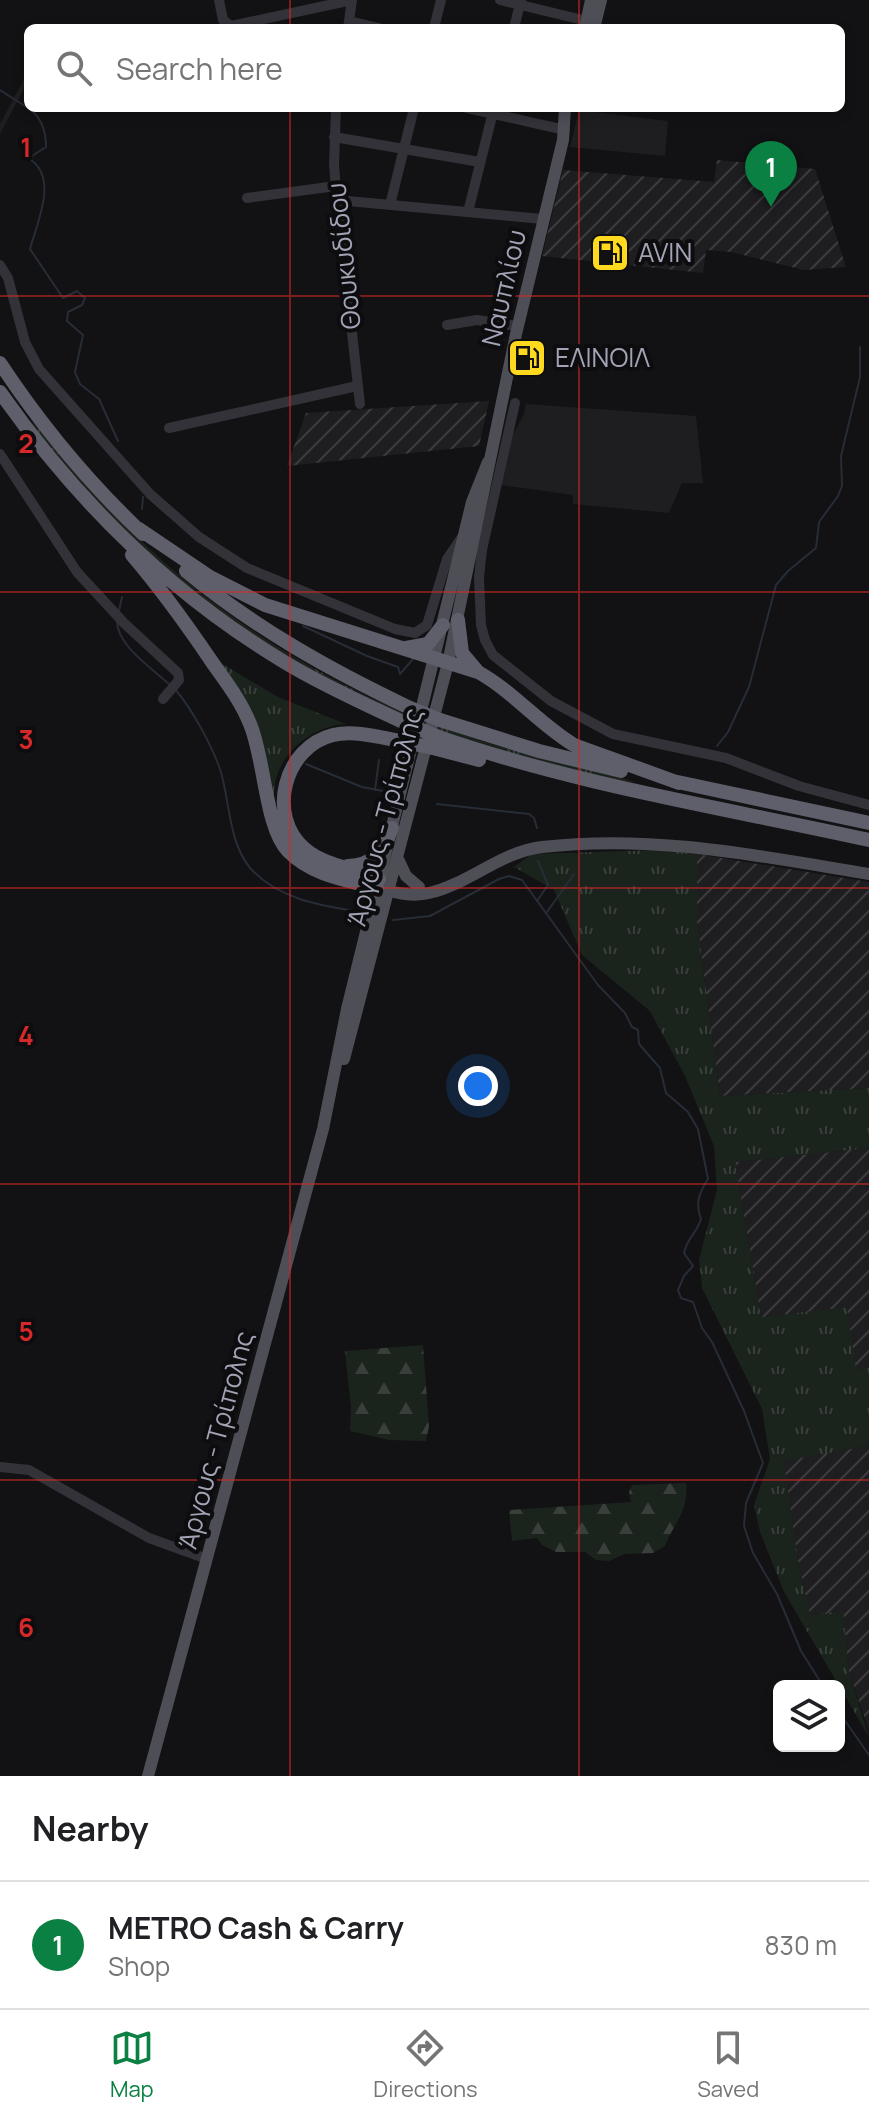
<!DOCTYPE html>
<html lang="en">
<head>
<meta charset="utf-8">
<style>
	body { margin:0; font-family:Manrope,sans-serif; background:#f6f6f6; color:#202124 }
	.controls { position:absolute; right:24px; bottom:24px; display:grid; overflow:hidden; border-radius:12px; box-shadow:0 4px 12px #0003 }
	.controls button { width:72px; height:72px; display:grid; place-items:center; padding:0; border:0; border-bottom:2px solid #e0e0e0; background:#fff; color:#202124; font:40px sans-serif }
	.you { position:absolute; left:478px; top:1086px; width:28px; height:28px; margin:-20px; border:6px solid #fff; border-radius:50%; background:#1a73e8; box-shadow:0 0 0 12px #1a73e833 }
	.badge { display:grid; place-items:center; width:52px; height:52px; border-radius:50%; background:#0b8043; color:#fff; font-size:26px; font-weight:700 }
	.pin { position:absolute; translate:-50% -66px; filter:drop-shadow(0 2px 4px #0008) }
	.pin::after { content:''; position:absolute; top:42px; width:28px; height:24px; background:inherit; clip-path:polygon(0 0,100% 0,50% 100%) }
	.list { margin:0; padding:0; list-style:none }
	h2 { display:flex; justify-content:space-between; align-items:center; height:104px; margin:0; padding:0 32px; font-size:34px }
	h2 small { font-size:26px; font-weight:400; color:#757577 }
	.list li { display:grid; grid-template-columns:52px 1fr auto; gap:24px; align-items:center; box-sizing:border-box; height:128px; padding:0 32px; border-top:2px solid #e0e0e0 }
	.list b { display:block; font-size:30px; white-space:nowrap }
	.list p { margin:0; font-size:26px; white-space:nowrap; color:#757577 }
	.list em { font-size:26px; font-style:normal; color:#757577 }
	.icon { flex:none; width:44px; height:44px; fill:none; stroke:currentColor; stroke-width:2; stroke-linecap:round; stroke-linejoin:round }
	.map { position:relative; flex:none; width:869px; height:1776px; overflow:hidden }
	.search { position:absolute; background:#fff; box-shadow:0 4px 12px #0003; left:24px; right:24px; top:24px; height:88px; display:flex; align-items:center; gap:20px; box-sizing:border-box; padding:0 28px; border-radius:12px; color:#757577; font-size:30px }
	.sheet { height:232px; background:#fff }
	nav { display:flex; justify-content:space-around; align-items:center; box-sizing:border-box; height:112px; border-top:2px solid #e0e0e0; background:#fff; font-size:22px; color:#757577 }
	nav a { display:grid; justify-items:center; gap:4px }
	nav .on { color:#0b8043 }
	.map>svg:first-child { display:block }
	.built { fill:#1e1d20 }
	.industrial { fill:url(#industrial-furrows) }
	.grass { fill:url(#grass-tufts) }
	.forest { fill:url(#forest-firs) }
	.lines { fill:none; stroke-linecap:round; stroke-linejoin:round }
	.stream { stroke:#272d37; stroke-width:2 }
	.minor { stroke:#323238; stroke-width:10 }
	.major { stroke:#4e4e57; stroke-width:12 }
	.highway { stroke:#5e5f6a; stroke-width:14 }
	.highway-bridge { stroke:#5e5f6a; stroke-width:14 }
	.grid { fill:none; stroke:#d62828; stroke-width:2; stroke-opacity:0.55 }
	.labels { text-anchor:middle; stroke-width:8; stroke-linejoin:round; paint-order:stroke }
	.poi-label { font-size:26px; fill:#a2a4b5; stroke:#0d0c0e; text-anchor:start }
	.street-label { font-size:26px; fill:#a2a4b5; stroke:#0d0c0e }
	.grid-label { font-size:26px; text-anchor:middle; font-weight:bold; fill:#d62828; stroke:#0d0c0e; stroke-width:8; stroke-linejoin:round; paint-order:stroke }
</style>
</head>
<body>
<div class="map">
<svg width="869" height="1776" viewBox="0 0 869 1776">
	<defs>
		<pattern id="industrial-furrows" width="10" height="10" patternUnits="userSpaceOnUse" patternTransform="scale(2)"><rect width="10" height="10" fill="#1e1d20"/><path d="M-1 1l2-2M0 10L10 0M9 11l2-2" fill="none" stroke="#3c3b3e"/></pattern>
		<pattern id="grass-tufts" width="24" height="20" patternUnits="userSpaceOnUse" patternTransform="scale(2)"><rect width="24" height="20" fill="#1b231d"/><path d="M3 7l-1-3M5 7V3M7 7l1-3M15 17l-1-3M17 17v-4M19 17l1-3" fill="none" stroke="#39403c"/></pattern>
		<pattern id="forest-firs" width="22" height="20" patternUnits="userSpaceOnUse" patternTransform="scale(2)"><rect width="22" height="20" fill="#1b231d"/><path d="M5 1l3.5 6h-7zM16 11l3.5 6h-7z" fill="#39403c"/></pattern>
	</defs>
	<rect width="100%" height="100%" fill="#121113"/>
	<path class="built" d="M28,71V81L0,134V124Z
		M579,110L668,121L665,156L570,147Z
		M526,404L696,416L703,483H682L669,513L573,504V495L501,485L512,436L524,414Z"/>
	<path class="industrial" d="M717,160L815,169L846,267L804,270L731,252L706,250L703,273L542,256L563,170L714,182Z
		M489,401L479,446L287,466L306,413Z
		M697,854L869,882V1088L720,1096L697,922Z
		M869,1148V1368L856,1371L761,1318L735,1162Z
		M869,1446V1731L849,1673L843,1612L810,1616L797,1556L783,1460Z"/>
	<path class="grass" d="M29,418C64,456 98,498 135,535C220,619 330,686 441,727C506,751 573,766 640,783C416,755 154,609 29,418Z
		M214,659L278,697L346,724C300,727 258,773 280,821C287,835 299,849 308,862L284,839L267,779Z
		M660,850L697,854V922L720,1096L869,1088V1148L735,1162L761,1317L847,1307L856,1370L869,1368V1446L784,1461L797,1556L810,1615L843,1611L849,1673L869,1737L784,1592L760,1532L754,1505L770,1459L762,1409L702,1288L699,1260L717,1190L714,1146L685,1076L650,1011L582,955L554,890L514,867L532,854Z"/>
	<path class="forest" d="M423,1345L429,1426L426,1441L389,1440L350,1431L351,1408L345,1351Z
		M686,1483C689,1512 674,1522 665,1546L653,1553L624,1554L609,1561L596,1560L585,1552H556L542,1545L537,1538L512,1541L509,1510L631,1502L629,1492L632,1485Z"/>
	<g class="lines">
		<path class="stream" d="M0,90L28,108
			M29,108C42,118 46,131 46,147L32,156L31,160C58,179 37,223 30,249L63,298L77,291L85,298L82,305L68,312L67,321L83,335L75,372L80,384L99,399L118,441
			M142,509L143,497
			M119,611L122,597
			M117,621C117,646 153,669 170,685
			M303,626L367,656L398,667L400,674L413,659
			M175,689C192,709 211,744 220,769C230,800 228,841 250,868C277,898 317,905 355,911
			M717,746L728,732L749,687L776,585L788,571L816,548L819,522L838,496L842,486L841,456L860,377V347
			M306,764L362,787L383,791
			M375,790L379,760
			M437,804L529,814L534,818L537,828
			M537,901L548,885L538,861
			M547,912L574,874
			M393,920L430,916L499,879L509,876L522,880L598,985L625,1013L632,1027L638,1030L639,1044L660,1068L666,1093L688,1112L698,1129L708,1179C699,1193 695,1203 701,1219C697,1233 687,1238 684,1253L693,1266L684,1276L678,1290L681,1298L693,1302L702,1328L712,1342L744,1411L763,1463L746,1503L744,1526L753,1553L777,1594L801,1651L823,1686
			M839,1712L869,1755"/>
		<path class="minor" d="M219,0L223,20L231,26L352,0
			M500,0L591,22
			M349,21L379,28
			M348,28L352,0
			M434,28L441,0
			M514,28L521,0
			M336,108L334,165L337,200L360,404
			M467,108L565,130
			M334,137L480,162
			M247,198L336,186
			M337,200L542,219
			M390,205L414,108
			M468,212L494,108
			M0,265L8,278L25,342L39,369L150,494L199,537L247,568L395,629L415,633L427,625L447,559L464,534
			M447,325L477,320L517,326
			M515,403L482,550L479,577L481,625L485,640L493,655L551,701L613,734L726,758L799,786L869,805
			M169,428L357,386
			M0,454L77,572L124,623L178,673L179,680L163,699
			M0,1467L29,1470L149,1538L207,1559"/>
		<path class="major" d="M585,28L591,0
			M594,28L601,0
			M419,719L472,502L488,462
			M398,859L406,876L419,887
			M381,889C397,893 413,897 429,893C469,884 500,852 542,847C653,834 760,856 869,874
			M344,1059L448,663L516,334L563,140L565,108
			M148,1776L323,1129L347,1009L414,737"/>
		<path class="highway" d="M0,363C41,425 89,483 143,534
			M0,392C76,500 172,595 286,663C324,686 365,704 405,723
			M139,529L210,577L265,605L478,672C514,692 539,724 574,745L679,783
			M132,555C161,589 187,625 212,662C226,682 241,701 250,724C265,759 265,827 288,851C311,875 346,880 377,888
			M186,571C255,628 330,670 410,708
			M458,620L462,653L478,672
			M406,648L428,644L443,625
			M440,720L539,751L621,771
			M436,736C577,785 724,808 869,840
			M433,748L479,760
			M673,781L869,823
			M348,866C374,865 383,851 392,828
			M379,879C356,868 324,866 305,849C266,816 284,747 333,735C354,730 379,737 400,741"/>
		<path class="highway-bridge" d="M410,708L440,720
			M405,723L436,736
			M400,741L433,748"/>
	</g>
	<path class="grid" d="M290,0V28M579,0V28M290,108V1776M579,108V1776M0,296H869M0,592H869M0,888H869M0,1184H869M0,1480H869"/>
	<defs>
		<g id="fuel-square" transform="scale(2)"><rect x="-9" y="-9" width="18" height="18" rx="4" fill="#fed91e" stroke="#0d0c0e"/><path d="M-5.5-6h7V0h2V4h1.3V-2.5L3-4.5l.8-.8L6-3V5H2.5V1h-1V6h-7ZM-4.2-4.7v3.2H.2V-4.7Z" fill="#111"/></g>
	</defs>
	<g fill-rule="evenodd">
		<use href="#fuel-square" x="610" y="253"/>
		<use href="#fuel-square" x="527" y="358"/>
	</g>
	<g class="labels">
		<g class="poi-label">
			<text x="638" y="262">AVIN</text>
			<text x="555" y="367">ΕΛΙΝΟΙΛ</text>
		</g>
		<g class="street-label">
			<text transform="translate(344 256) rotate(-96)" y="9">Θουκυδίδου</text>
			<text transform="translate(504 288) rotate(-77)" y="9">Ναυπλίου</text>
			<text transform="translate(385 817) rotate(-75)" y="9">Άργους - Τρίπολης</text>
			<text transform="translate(216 1440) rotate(-75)" y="9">Άργους - Τρίπολης</text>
		</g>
	</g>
	<g class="grid-label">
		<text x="26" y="157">1</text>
		<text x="26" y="453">2</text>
		<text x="26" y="749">3</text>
		<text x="26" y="1045">4</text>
		<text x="26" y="1341">5</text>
		<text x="26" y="1637">6</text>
	</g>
</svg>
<div class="controls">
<button><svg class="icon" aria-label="layers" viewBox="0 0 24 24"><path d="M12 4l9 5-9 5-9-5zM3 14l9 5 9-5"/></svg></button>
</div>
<div class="you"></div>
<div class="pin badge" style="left:771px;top:207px">1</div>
<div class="search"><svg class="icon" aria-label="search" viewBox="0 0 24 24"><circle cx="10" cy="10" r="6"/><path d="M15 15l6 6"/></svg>Search here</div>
</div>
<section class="sheet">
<h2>Nearby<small></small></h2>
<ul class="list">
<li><span class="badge">1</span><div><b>METRO Cash &amp; Carry</b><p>Shop</p></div><em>830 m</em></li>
</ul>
</section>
<nav>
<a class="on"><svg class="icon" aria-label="map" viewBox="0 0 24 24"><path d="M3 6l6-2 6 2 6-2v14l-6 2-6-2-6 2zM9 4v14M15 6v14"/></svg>Map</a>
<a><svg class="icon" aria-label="directions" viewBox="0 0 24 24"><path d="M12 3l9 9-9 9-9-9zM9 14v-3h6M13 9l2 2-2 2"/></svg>Directions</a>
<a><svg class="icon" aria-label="saved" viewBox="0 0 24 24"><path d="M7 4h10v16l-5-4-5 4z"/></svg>Saved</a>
</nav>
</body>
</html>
